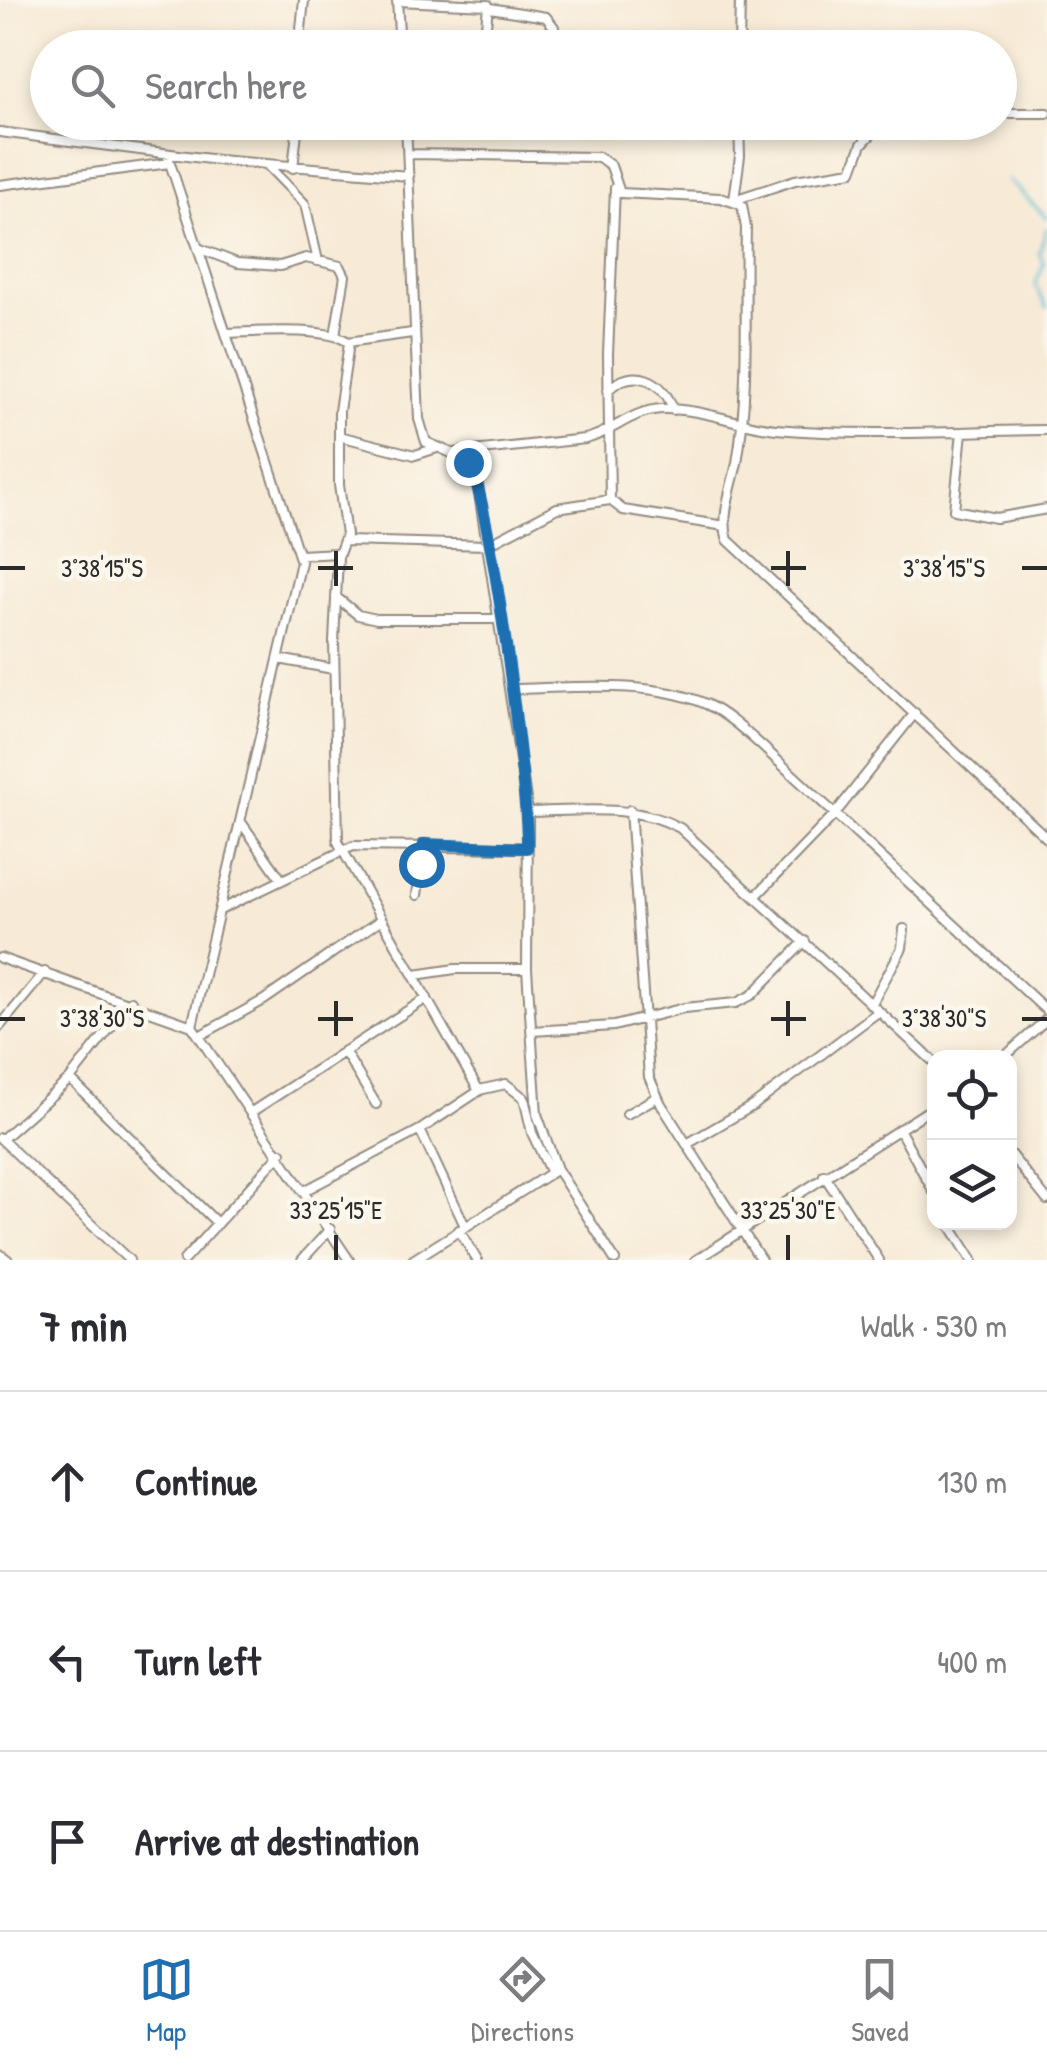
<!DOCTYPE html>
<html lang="en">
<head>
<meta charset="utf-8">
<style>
	body { margin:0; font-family:"Patrick Hand",sans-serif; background:#f2f2f3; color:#2b2b33 }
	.controls { position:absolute; right:30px; bottom:30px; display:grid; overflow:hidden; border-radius:20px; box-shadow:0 5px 15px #0003 }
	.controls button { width:90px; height:90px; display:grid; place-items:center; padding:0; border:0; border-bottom:2px solid #e1e1e2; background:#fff; color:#2b2b33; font:50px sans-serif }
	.stop { position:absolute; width:30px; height:30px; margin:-22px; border:8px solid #1f6fb2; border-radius:50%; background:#fff }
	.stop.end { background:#1f6fb2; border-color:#fff; box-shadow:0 2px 10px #0008 }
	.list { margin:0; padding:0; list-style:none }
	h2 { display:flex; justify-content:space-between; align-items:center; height:130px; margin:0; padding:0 40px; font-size:42px }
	h2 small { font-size:32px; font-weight:400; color:#7c7c81 }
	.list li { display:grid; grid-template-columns:65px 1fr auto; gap:30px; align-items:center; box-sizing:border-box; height:180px; padding:0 40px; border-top:2px solid #e1e1e2 }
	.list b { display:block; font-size:38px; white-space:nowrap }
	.list em { font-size:32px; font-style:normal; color:#7c7c81 }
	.icon { flex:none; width:55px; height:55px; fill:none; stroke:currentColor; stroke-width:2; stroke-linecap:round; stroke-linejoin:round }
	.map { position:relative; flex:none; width:1047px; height:1260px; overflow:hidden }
	.search { position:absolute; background:#fff; box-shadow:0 5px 15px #0003; left:30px; right:30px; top:30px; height:110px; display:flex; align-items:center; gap:25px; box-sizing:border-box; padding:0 35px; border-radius:55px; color:#7c7c81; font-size:38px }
	.sheet { height:670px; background:#fff }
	nav { display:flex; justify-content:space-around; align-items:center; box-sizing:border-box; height:140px; border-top:2px solid #e1e1e2; background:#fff; font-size:28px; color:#7c7c81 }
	nav a { display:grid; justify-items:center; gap:5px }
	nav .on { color:#1f6fb2 }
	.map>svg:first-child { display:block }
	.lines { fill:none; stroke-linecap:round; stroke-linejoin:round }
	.stream { stroke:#58bfd6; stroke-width:2.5 }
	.minor-casing { stroke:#918a80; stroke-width:12 }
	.minor { stroke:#fff; stroke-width:8 }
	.route { stroke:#1f6fb2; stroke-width:12 }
	.ticks { fill:none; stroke:#2b2b2b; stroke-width:4 }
	.ticks-label { font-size:25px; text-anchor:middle; fill:#2b2b2b; stroke:#fbf7ec; stroke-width:9; stroke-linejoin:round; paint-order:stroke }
</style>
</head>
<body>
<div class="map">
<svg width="1047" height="1260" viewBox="0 0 1047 1260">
	<rect width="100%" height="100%" fill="#fbf7ec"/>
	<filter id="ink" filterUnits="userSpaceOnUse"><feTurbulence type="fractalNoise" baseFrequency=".01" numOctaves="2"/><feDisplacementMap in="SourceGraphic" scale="20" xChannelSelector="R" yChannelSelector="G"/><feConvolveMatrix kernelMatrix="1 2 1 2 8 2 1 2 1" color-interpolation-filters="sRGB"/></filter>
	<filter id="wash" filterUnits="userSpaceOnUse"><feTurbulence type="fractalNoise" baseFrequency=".0048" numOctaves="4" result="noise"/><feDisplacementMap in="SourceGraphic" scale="40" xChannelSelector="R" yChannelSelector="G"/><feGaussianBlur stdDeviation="2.25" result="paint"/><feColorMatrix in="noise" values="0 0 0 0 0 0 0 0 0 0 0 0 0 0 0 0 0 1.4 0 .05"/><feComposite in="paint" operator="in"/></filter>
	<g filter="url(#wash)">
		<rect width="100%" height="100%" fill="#f7ead6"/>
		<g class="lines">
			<path class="stream" d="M1008,180L1047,218
				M1047,228L1039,253L1044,264L1035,285L1047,308"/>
		</g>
	</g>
	<g filter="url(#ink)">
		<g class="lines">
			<g class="minor-casing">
				<path id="minor" d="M397,0L400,48
					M397,1L488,5L484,48
					M490,8L546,17L554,27L552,48
					M299,48L304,0
					M739,48L740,0
					M1000,113H1047
					M406,122L419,419L426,442L463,458L477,480L528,812L527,969L537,1114L557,1169L615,1260
					M739,122L740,156L734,200L795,180L852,171L862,144L883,122
					M0,132L218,160L409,176
					M167,154L301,562L192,1026
					M409,154L599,157L611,166L620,193L721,198L742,205L746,228C744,306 750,387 737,463C732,487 720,517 728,540L1047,838
					M268,166L305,204L318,261
					M293,168L298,122
					M0,185L170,163
					M615,188L608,354L610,500L623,510L725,526
					M198,248L237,263L280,266L306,258L340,266L345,276L335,335
					M226,333C253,332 331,326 349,343L339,411V485L346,535L338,557L334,642L338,842L479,1091L420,1130L304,1191
					M348,342L412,333
					M608,390C633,366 664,379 673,410
					M962,432L954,510L996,518L1047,509
					M339,436L415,455L437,448
					M454,453L585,439C612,433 632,410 662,409C702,408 737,425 776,429C866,437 957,431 1047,430
					M346,541L487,545L557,508L610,500
					M299,555L339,553
					M336,597L358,615L377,619H501
					M279,659L333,669
					M510,689C570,688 650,679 706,704C727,714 745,731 763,747L1047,1011
					M630,810L649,1077L661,1104L761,1260
					M528,812C580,811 633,803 680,828L934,1062
					M241,822L281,879
					M417,895L424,844
					M756,896L834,815L915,713
					M220,910L353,846L527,848
					M0,958L192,1026L349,1260
					M415,975L455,969H527
					M871,1005L902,948L904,929
					M0,1026L45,972
					M532,1031L614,1026L684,1008L736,1003L752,995L805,941
					M201,1035L264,1000L379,921
					M344,1051L376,1104
					M1003,1058L1047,1019
					M70,1079L216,1222
					M479,1090L506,1084L524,1098L532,1133L551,1173
					M253,1111L427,998
					M627,1114L657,1097
					M899,1129L934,1192
					M420,1130L465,1226
					M0,1138L129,1260
					M2,1139L70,1079L131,1001
					M687,1144L754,1105L878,1012
					M1010,1154L1047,1200
					M824,1175L879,1260
					M948,1222L972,1260
					M459,1230L477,1260
					M0,1254L8,1260
					M184,1260L281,1153
					M302,1260L330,1229
					M413,1260L557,1169
					M696,1260L934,1107"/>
			</g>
			<use href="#minor" class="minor"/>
		</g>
	</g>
	<g class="lines" filter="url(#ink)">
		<path class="route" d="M421,864L424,844L527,848C529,799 490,492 468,462"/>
	</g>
	<path class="ticks" d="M336,551V586M788,551V586M0,568H25M318,568H353M771,568H806M1022,568H1047M336,1001V1036M788,1001V1036M0,1019H25M318,1019H353M771,1019H806M1022,1019H1047M336,1235V1260M788,1235V1260"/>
	<g class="ticks-label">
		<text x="102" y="577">3°38'15"S</text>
		<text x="944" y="577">3°38'15"S</text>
		<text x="102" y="1027">3°38'30"S</text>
		<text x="944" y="1027">3°38'30"S</text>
		<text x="336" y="1219">33°25'15"E</text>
		<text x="788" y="1219">33°25'30"E</text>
	</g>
</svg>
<div class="controls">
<button><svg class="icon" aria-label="locate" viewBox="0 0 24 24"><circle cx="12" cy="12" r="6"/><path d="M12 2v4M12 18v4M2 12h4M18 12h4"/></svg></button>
<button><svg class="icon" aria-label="layers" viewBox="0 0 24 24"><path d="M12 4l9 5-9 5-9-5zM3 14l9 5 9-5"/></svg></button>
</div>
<div class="stop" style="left:421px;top:864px"></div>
<div class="stop end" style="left:468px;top:462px"></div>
<div class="search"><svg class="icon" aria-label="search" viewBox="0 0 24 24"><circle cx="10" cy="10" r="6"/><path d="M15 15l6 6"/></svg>Search here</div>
</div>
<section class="sheet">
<h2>7 min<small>Walk · 530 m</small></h2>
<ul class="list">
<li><svg class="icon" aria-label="ahead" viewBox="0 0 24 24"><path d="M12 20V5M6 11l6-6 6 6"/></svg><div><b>Continue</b></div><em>130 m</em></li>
<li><svg class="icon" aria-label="left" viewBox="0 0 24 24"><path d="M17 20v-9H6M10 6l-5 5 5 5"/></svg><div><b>Turn left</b></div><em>400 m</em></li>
<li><svg class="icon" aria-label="arrive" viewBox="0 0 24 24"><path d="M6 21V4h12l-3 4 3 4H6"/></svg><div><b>Arrive at destination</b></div></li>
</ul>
</section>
<nav>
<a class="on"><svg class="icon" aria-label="map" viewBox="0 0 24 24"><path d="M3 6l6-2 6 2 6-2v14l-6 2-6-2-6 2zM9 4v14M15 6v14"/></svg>Map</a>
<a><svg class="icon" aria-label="directions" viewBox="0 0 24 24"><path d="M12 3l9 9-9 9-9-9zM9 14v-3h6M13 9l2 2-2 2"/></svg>Directions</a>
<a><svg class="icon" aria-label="saved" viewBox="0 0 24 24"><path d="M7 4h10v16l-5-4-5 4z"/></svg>Saved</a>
</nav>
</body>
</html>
